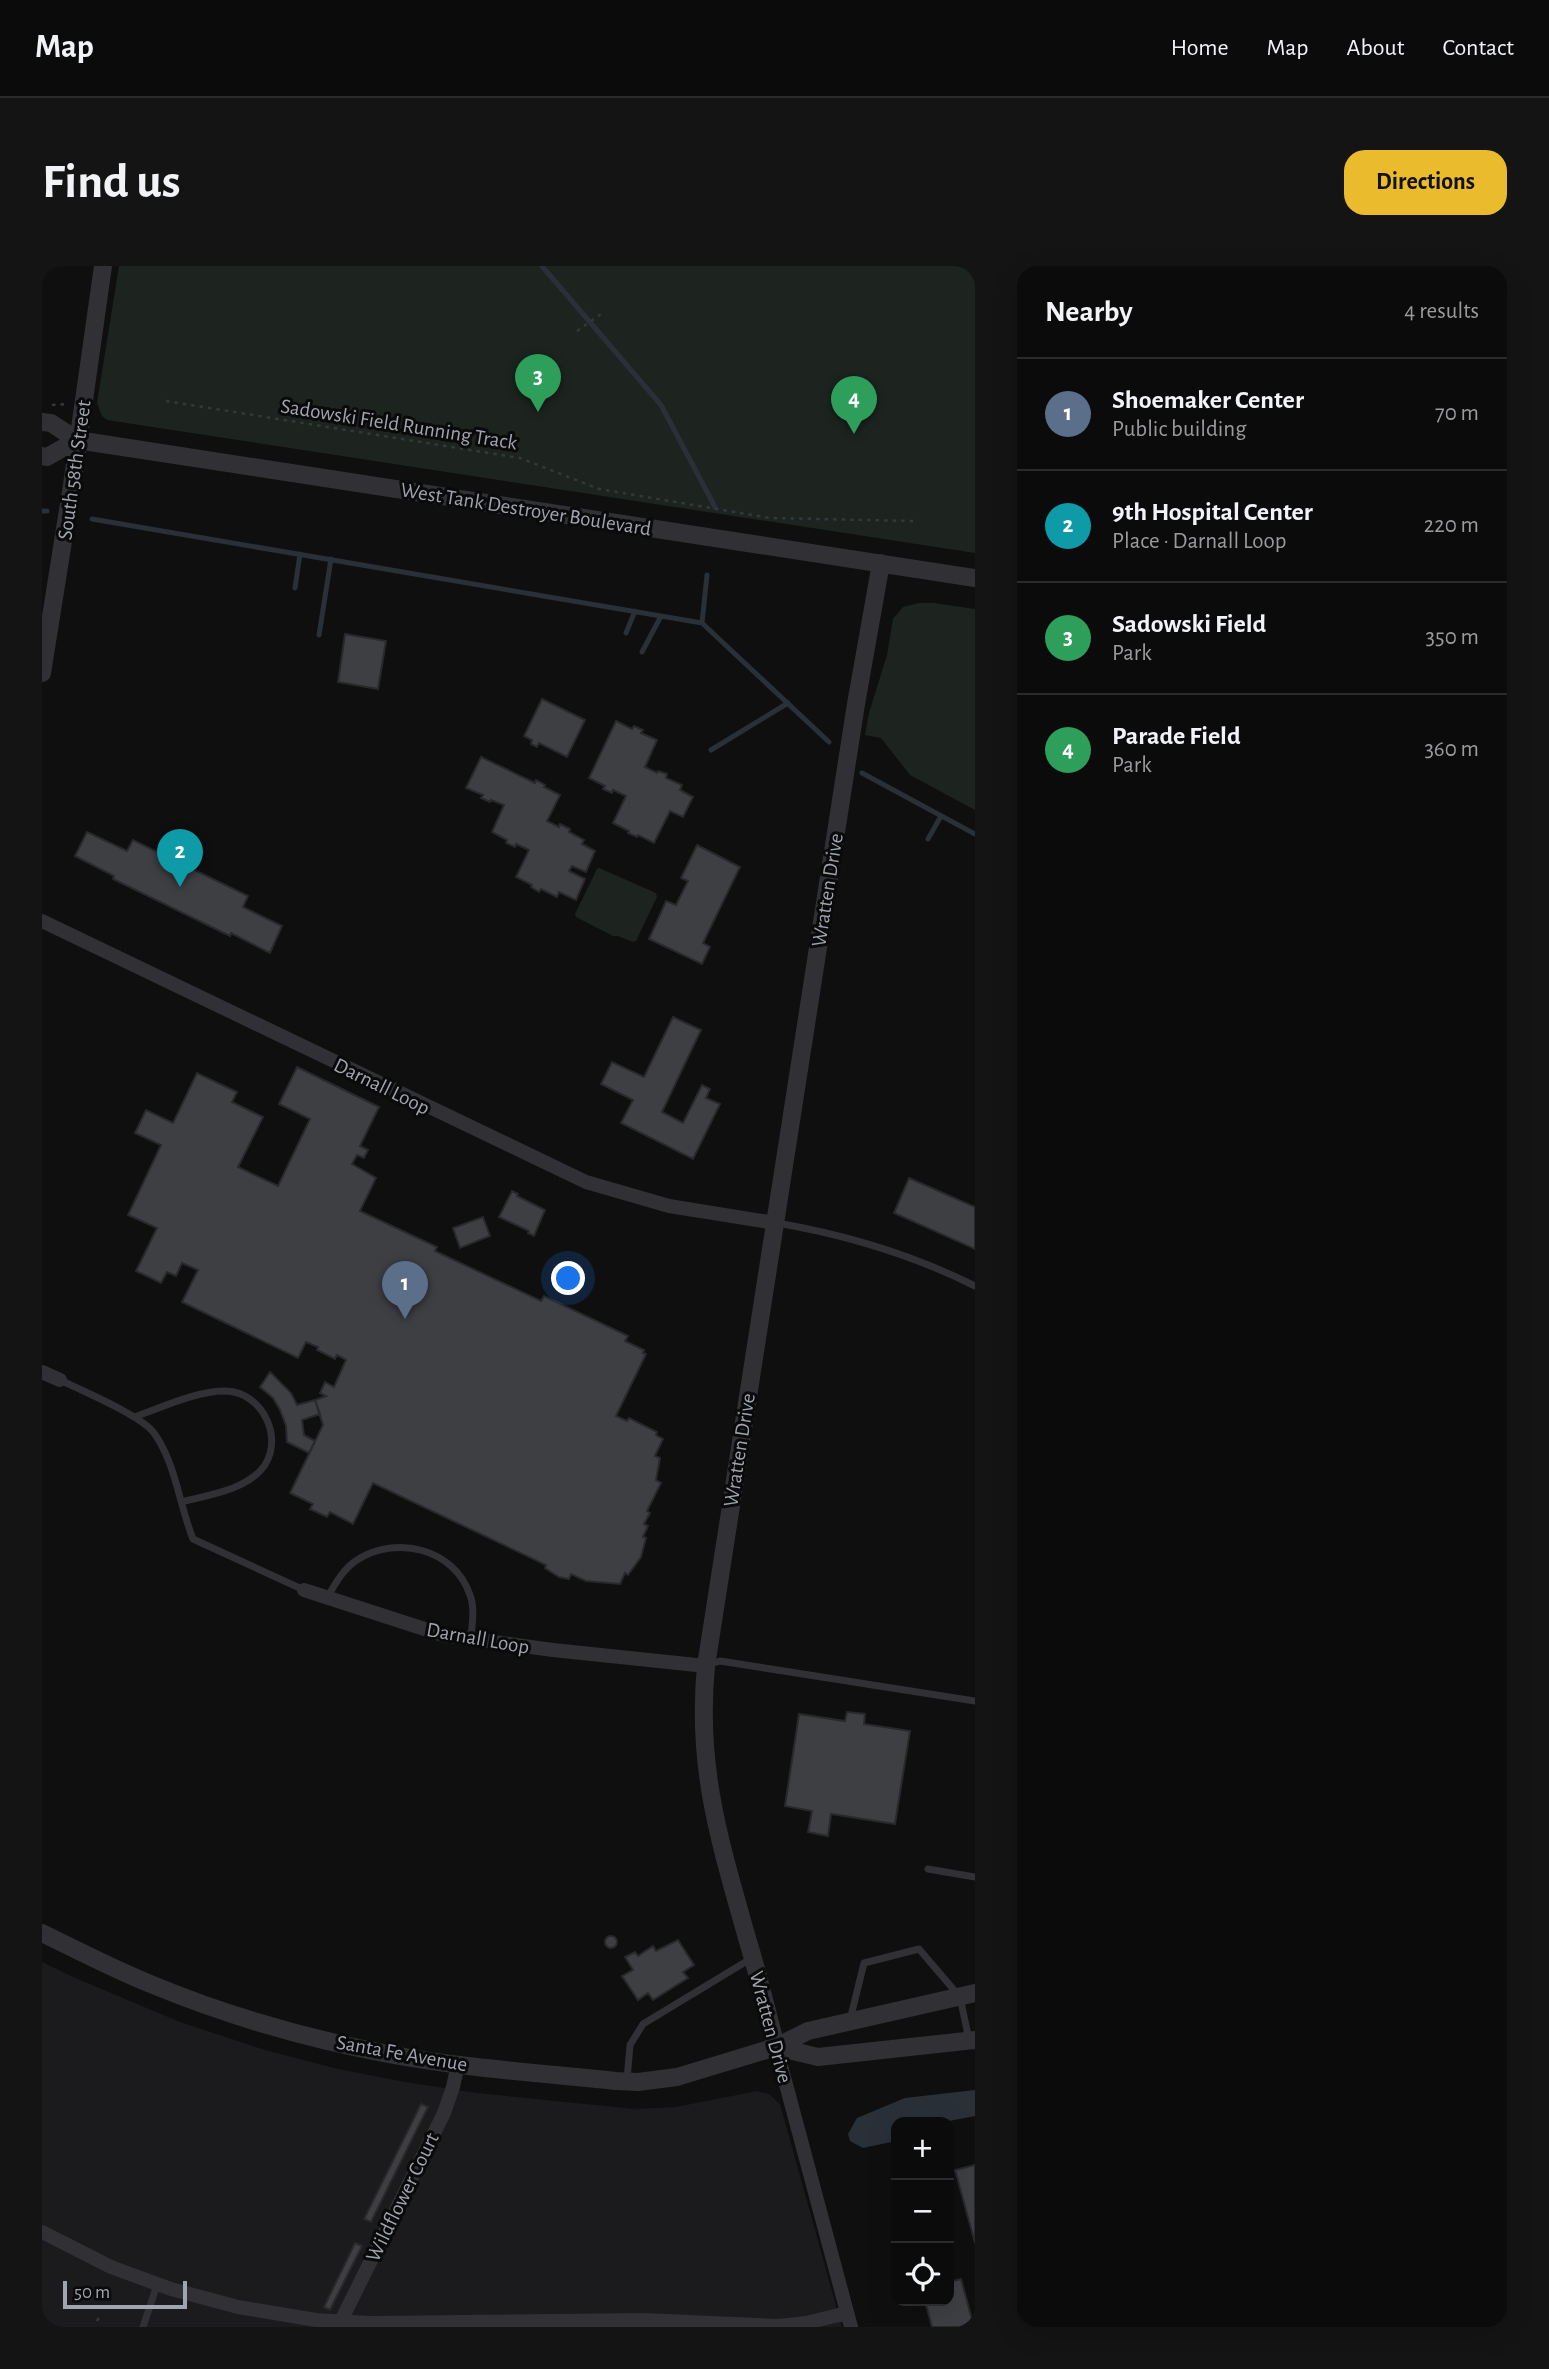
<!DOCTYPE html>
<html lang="en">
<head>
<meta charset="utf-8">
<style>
	body { margin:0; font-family:"Alegreya Sans",sans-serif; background:#141415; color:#f1f3f6 }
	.controls { position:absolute; right:21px; bottom:21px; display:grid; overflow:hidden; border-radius:14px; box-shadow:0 7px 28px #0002 }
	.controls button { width:63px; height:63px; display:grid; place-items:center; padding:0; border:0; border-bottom:2px solid #2b2b2d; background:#0b0b0c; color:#f1f3f6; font:35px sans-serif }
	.scale { position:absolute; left:21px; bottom:18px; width:124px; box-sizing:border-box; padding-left:7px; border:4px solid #a0a4b0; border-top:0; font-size:19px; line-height:24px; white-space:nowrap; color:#a0a4b0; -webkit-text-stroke:5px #0a0a0b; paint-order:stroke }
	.you { position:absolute; left:527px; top:1013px; width:24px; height:24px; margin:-18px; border:5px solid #fff; border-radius:50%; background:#1a73e8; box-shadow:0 0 0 10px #1a73e833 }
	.badge { display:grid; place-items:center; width:46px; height:46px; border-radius:50%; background:#e9bb2d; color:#fff; font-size:23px; font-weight:700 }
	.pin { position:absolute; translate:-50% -58px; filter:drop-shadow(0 2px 4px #0008) }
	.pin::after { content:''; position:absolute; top:37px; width:24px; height:21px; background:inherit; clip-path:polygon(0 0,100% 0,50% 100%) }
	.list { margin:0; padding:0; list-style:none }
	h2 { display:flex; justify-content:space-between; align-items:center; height:91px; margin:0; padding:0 28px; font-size:30px }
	h2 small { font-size:23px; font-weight:400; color:#9a9b9d }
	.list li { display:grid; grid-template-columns:46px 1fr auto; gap:21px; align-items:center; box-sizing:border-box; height:112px; padding:0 28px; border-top:2px solid #2b2b2d }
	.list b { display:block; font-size:26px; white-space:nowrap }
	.list p { margin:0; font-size:23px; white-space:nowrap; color:#9a9b9d }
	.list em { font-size:23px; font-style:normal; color:#9a9b9d }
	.icon { flex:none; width:38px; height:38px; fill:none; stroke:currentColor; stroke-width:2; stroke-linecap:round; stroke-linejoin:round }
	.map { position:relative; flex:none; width:933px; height:2061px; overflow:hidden; border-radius:21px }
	header { display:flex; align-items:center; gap:42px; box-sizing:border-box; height:98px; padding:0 35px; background:#0b0b0c; border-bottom:2px solid #2b2b2d }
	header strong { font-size:33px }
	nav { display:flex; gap:38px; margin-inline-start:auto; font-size:24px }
	.intro { display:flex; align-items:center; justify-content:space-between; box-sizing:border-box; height:168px; padding:0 42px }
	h1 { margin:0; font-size:49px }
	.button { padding:18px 32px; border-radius:21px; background:#e9bb2d; color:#111; font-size:24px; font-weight:700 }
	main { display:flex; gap:42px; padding:0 42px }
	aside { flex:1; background:#0b0b0c; border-radius:21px; box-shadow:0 7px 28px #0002 }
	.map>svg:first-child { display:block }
	.built { fill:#1b1b1d }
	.green { fill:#1d241f }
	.water { fill:#293038 }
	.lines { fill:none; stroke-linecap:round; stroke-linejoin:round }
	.stream { stroke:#293038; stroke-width:5 }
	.building { fill:#3e3f43; stroke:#29292c; stroke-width:2 }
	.path { stroke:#36373c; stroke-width:2.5; stroke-dasharray:3.5 5; stroke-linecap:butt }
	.service { stroke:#303035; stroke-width:7 }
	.minor { stroke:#303035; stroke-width:14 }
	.tertiary { stroke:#303035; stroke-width:18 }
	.labels { text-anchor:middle; stroke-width:6; stroke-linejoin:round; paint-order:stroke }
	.street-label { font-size:21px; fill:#a0a4b0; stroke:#0a0a0b }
</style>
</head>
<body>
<header>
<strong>Map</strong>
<nav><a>Home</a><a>Map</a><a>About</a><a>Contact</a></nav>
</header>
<div class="intro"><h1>Find us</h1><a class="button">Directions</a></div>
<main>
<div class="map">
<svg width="933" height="2061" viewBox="0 0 933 2061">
	<rect width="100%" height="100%" fill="#0f0f10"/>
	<path class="built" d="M0,1696L31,1711L138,1756L223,1784L296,1803L363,1816L435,1827L593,1843L634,1841L715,1825L727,1828L738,1838L800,2061H0Z"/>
	<path class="green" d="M77,0H933V287L65,154L60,150L55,137Z
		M877,337H892L933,343V544L868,509L839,472L823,469L827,447L845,389L851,353L861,341Z
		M557,602L614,627L615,631L594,675L591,676L576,670H571L534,651L533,648L555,603Z"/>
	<path class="water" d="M933,1824V1850L902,1856H854V1875L821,1882L808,1875L806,1868L815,1852L863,1832Z"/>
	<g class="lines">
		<path class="stream" d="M500,0L619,139L673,241
			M0,245H5
			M50,253L660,357L787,476
			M253,322L258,288
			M660,357L665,309
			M584,367L593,345
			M277,369L289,293
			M600,386L619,350
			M669,484L746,437
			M820,507L933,568
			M886,573L899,550"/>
	</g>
	<path class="building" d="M303,368L344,375L336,423L296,416Z
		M500,433L543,454L525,491L497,477L495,481L489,478L490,474L482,470Z
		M574,455L590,463L592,460L601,464L599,467L615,474L603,501L615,507L616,505L625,508L624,512L640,519L638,524L651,531L641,551L628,545L612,577L596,569L595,571L586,567L587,565L571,557L584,530L571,524L570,527L561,523L563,520L547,512Z
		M439,491L493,517L494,514L503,519L502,521L518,529L505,555L517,561L518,558L528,563L527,566L542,574L540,578L553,585L544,606L530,600L527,605L543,613L534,634L517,626L515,631L499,623L497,626L489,621L490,619L474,611L487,584L474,578L473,581L464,577L465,574L450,566L462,539L449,534L448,536L439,532L441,529L424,522Z
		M45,566L85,585L91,574L206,630L201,641L240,660L228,687L189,667L188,670L71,613L72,610L33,590Z
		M655,579L698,601L661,677L668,681L660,698L607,673L624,635L634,639L646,615L639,612Z
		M631,751L659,764L620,846L641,857L660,819L668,823L664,832L678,838L651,893L579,857L591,834L559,818L570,796L602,811Z
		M255,801L337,841L318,880L326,884L322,892L315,889L310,898L334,912L318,945L395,981L393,985L499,1035L502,1030L586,1070L583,1075L602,1084L601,1087L604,1088L574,1150L585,1155L587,1152L615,1166L614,1169L621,1173L613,1190L618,1192L614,1214L619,1217L605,1245L608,1247L602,1258L606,1260L601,1271L604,1272L599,1291L586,1309L583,1307L578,1318L544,1315L529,1308L527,1313L517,1311L503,1302L504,1299L331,1217L311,1258L288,1246L285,1251L268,1243L271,1238L248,1227L281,1159L273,1134L284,1130L278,1127L283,1116L292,1121L304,1094L295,1089L293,1093L275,1084L276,1081L264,1076L256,1092L140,1036L156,1004L140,997L134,1010L125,1006L119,1017L94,1005L115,962L86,949L119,879L93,867L104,844L131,857L155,807L195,826L190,836L221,851L196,901L236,920L268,853L237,838Z
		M867,912L933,941V983L852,947Z
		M470,925L476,928L475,930L503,944L492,970L486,967L487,965L457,951Z
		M441,951L448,970L418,982L411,962Z
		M228,1106L249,1127L255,1139L273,1134L278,1148L260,1154L262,1169L273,1175L267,1187L245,1176L244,1160L238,1144L231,1132L218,1121Z
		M805,1446L823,1448L822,1458L868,1465L853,1558L789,1548L786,1570L766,1566L770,1545L743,1540L757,1448L803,1455Z
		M563 1676a6 6 0 1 1 12 0a6 6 0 1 1-12 0Z
		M636,1674L652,1699L641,1706L646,1712L611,1734L606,1727L596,1734L580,1710L591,1704L583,1691L593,1686L596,1690L611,1680L614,1685Z
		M379,1838L386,1841L329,1956L322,1953Z
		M933,1899V1977L913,1904Z
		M313,1977L320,1980L288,2044L282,2041Z
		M919,2013L932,2061H890L883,2035H907V2016Z"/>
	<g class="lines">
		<path class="path" d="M535,65L562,46
			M124,135L478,192L557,223L728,252L872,255
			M10,139L24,138
			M55,2055L59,2048"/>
		<path class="service" d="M735,957C805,969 869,988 933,1020
			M18,1114C39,1124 100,1150 112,1167C134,1198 137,1238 151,1273L262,1324
			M92,1151C121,1141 153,1125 184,1125C222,1126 244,1176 219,1204C200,1225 165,1229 140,1236
			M285,1332C293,1318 301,1303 315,1294C354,1269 412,1282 428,1329C433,1342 430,1358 429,1372
			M665,1399L678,1395L933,1435
			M886,1603L933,1611
			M808,1754L822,1697L877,1683L918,1731L927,1774
			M585,1814L588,1779L601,1758L710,1692
			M101,2061L115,2019"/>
		<path class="minor" d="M0,655L544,916L627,940L733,957
			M0,1106L18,1114
			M262,1324L401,1369L511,1384L664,1400
			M734,1781L809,2061
			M0,1966L69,2001L129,2023L196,2041L274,2054L329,2057L601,2054L736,2060L764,2057L805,2047
			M296,2061L402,1847L411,1821L416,1798"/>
		<path class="tertiary" d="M0,156L9,157L35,174L933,312
			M0,190L5,191L35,174
			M0,407L30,219L61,0
			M0,1667C37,1685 73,1704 111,1719C186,1750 267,1773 346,1788C421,1802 498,1807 574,1815L596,1816L635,1811L734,1781L766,1765L933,1727
			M734,1781C725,1745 716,1708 705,1672C678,1576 654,1501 664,1400L814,438L839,297
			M734,1781L776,1791L933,1774"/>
	</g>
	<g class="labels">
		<g class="street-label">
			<text transform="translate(357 158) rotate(9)" y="7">Sadowski Field Running Track</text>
			<text transform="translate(32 204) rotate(-82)" y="7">South 58th Street</text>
			<text transform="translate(484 243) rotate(9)" y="7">West Tank Destroyer Boulevard</text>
			<text transform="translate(785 624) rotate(-81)" y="7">Wratten Drive</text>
			<text transform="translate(340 820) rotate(26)" y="7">Darnall Loop</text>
			<text transform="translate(697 1184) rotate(-81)" y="7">Wratten Drive</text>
			<text transform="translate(436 1372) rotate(10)" y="7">Darnall Loop</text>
			<text transform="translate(729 1761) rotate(75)" y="7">Wratten Drive</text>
			<text transform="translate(360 1787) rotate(10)" y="7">Santa Fe Avenue</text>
			<text transform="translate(360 1931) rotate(-64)" y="7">Wildflower Court</text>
		</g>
	</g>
</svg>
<div class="controls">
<button>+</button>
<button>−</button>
<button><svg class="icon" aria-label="locate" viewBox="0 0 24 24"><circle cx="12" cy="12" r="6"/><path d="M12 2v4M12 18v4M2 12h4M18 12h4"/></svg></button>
</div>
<div class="scale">50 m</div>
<div class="you"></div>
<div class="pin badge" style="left:363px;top:1053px;background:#5c6f8a">1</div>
<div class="pin badge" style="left:138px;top:621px;background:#0f9aa8">2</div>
<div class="pin badge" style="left:496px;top:146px;background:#2e9e5b">3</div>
<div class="pin badge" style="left:812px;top:168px;background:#2e9e5b">4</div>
</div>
<aside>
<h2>Nearby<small>4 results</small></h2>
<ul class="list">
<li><span class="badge" style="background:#5c6f8a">1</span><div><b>Shoemaker Center</b><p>Public building</p></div><em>70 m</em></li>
<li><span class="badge" style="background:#0f9aa8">2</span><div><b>9th Hospital Center</b><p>Place · Darnall Loop</p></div><em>220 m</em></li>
<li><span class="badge" style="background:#2e9e5b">3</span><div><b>Sadowski Field</b><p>Park</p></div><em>350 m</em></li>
<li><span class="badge" style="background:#2e9e5b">4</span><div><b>Parade Field</b><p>Park</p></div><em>360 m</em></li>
</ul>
</aside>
</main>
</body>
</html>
